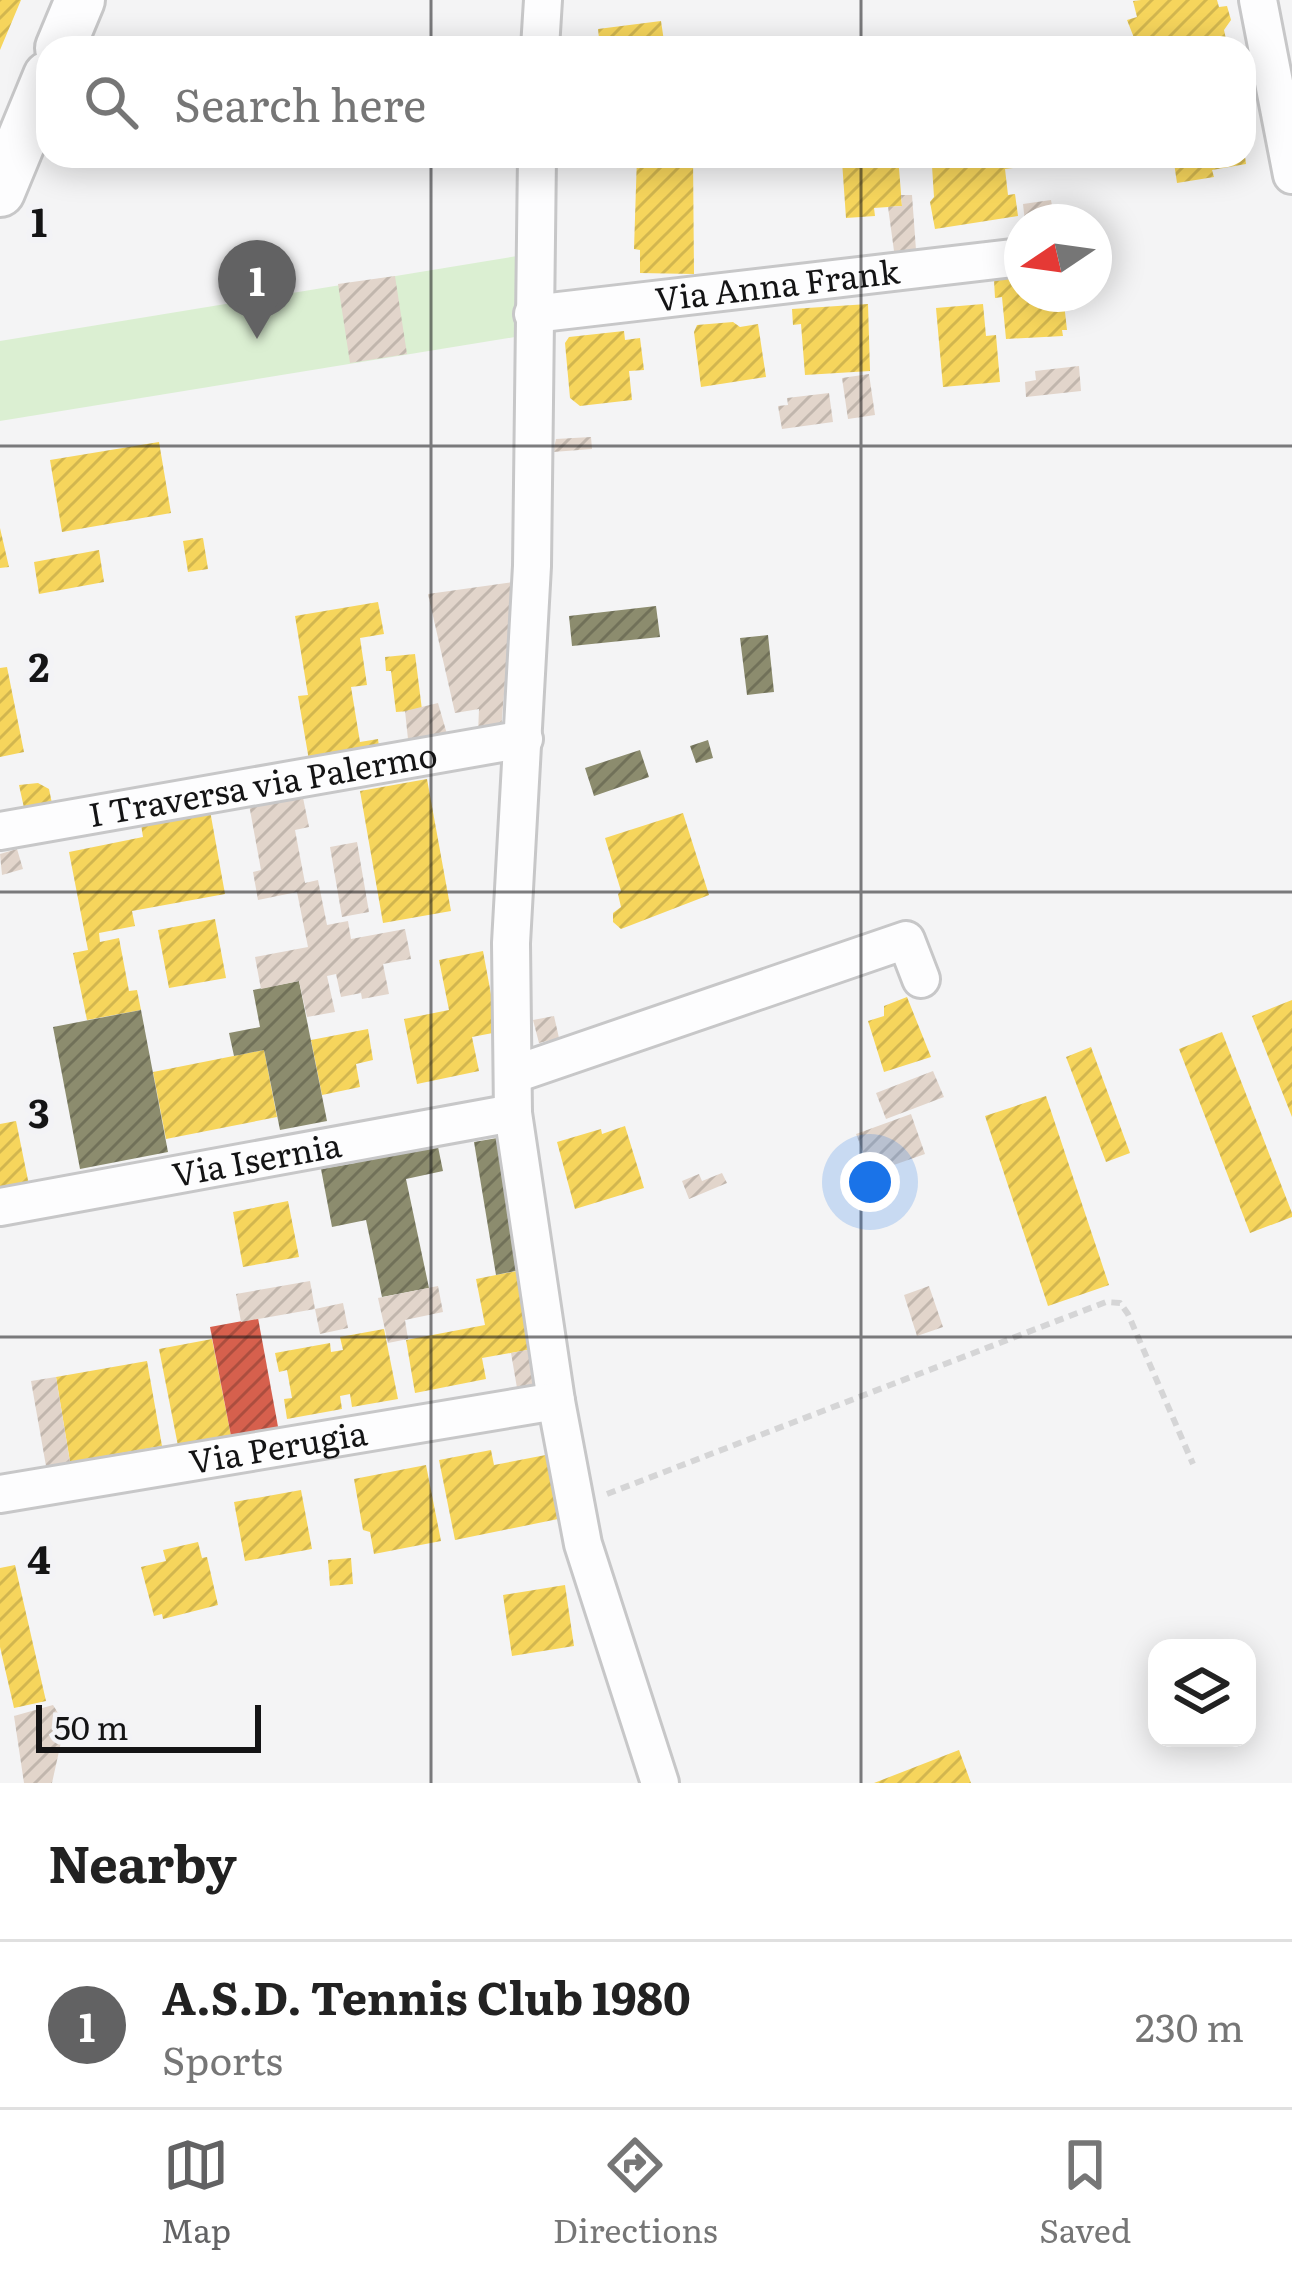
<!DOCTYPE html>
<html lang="en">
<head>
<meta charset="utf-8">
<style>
	body { margin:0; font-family:Literata,serif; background:#f2f2f2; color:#222 }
	.controls { position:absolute; right:36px; bottom:36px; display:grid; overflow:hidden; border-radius:24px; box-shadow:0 6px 30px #0003 }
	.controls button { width:108px; height:108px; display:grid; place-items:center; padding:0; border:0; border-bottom:3px solid #e0e0e0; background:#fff; color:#222; font:60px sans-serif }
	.compass { position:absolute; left:1004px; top:204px; width:108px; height:108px; border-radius:50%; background:#fff; box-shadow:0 6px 30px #0003; rotate:257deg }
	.scale { position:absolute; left:36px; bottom:30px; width:225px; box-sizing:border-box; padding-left:12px; border:6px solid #141415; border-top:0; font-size:33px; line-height:42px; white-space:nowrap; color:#141415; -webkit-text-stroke:9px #f3f3f6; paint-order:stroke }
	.you { position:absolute; left:870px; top:1182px; width:42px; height:42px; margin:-30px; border:9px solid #fff; border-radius:50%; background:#1a73e8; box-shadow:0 0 0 18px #1a73e833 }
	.badge { display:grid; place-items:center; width:78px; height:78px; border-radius:50%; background:#626263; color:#fff; font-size:39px; font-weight:700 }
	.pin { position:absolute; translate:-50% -99px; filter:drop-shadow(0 3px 6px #0008) }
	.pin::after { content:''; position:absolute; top:63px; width:42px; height:36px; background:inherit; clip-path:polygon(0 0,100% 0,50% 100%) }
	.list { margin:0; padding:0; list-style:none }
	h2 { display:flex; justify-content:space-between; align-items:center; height:156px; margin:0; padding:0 48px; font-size:51px }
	h2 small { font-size:39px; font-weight:400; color:#767676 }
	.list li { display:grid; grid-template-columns:78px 1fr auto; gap:36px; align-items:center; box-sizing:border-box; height:168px; padding:0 48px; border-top:3px solid #e0e0e0 }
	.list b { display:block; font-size:45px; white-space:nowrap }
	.list p { margin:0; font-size:39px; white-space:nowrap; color:#767676 }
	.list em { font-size:39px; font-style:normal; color:#767676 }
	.icon { flex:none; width:66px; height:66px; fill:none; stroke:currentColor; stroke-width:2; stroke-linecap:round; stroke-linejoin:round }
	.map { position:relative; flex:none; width:1292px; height:1783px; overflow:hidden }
	.search { position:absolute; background:#fff; box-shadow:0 6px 30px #0003; left:36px; right:36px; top:36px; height:132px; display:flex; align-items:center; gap:30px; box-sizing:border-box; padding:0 42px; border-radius:36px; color:#767676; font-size:45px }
	.sheet { height:324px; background:#fff }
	nav { display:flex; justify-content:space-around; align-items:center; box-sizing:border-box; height:168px; border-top:3px solid #e0e0e0; background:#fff; font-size:33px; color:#767676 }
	nav a { display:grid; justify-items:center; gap:6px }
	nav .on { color:#626263 }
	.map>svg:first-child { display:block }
	.garden { fill:#dbefd2 }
	.homes { fill:url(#homes-hatch) }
	.shops { fill:url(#shops-hatch) }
	.industry { fill:url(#industry-hatch) }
	.building { fill:url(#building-hatch) }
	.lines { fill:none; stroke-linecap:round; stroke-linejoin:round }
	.minor-casing { stroke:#c7c7c8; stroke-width:42 }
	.secondary-casing { stroke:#c7c7c8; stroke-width:54 }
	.path { stroke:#d5d5d6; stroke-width:6; stroke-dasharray:9 6; stroke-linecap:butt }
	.minor { stroke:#fdfdfe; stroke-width:36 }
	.secondary { stroke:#fdfdfe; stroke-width:48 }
	.grid { fill:none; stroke:#141415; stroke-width:3; stroke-opacity:0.55 }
	.labels { text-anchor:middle; stroke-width:12; stroke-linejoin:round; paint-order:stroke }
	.street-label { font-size:33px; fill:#141415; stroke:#f3f3f6 }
	.grid-label { font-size:39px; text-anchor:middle; font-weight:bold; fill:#141415; stroke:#f3f3f6; stroke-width:12; stroke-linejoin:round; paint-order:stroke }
</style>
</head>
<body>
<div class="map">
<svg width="1292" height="1783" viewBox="0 0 1292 1783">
	<defs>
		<pattern id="homes-hatch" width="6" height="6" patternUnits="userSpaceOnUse" patternTransform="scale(3)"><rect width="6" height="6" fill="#f6d55c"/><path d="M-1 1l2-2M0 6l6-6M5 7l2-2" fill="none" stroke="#d2b64f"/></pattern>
		<pattern id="shops-hatch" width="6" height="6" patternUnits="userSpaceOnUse" patternTransform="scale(3)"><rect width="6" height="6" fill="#d6604d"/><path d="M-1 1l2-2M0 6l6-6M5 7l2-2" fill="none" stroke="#ac4e3f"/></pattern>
		<pattern id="industry-hatch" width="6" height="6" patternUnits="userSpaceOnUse" patternTransform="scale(3)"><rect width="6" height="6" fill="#8c8c6e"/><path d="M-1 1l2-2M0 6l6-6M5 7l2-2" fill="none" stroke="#717159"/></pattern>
		<pattern id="building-hatch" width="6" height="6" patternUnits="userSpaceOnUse" patternTransform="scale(3)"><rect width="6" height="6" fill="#e2d5cb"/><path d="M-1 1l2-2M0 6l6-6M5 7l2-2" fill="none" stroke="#c1b6ad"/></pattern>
	</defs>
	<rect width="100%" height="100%" fill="#f4f4f5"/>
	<path class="garden" d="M517,256L515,337L0,421V341Z"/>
	<path class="homes" d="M0,0H21L0,50Z
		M1141,0H1217L1219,7L1227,6L1231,20L1224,30L1228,48H1138L1127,20L1137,17L1133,1Z
		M661,21L665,48H600L598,29Z
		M637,156H693L694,274L640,273V250L634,249Z
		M848,156H898L902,206L874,208L875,216L846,218L842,161L848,160Z
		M951,156H1012L1013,168L1005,169L1008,195L1015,194L1018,216L935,229L930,202L934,197L932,166L952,164Z
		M1173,156H1245L1246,164L1212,170L1214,177L1177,183Z
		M1022,277V294H1063L1067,330H1062L1063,336L1006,339L1002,297L995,298L994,280Z
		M868,304L870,371L805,375L801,324L793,325L792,309Z
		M983,304L986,336L996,335L1000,382L943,387L936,308Z
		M733,322L740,327L758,324L766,377L701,387L694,332L697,325Z
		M624,331L625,340L640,338L644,370L629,371L632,400L580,406L570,398L565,343L569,337Z
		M159,442L171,513L62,532L50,460Z
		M0,528L9,567L0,568Z
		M203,538L208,569L188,572L183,541Z
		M99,550L104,582L39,594L34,562Z
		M378,602L384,634L360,638L367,685L351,687L360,742L378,739L380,754L310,766L298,696L308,695L295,616Z
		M415,654L422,710L396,712L391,671H386L385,657Z
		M7,667L24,752L0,757V668Z
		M427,779L451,911L383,923L360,791Z
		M38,783L49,789L54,813L26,817L19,785Z
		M209,805L225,894L132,911L135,926L99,933L100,942L119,938L129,991L137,990L141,1010L87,1020L73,953L88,950L69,852L143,837L140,818Z
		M683,813L709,895L621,929L613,922V913L621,907L618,894L621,891L605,838Z
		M215,919L226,978L169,988L158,930Z
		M483,951L498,1032L472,1037L479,1071L417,1084L404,1019L449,1010L439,960Z
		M907,997L931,1057L884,1072L868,1021L884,1016V1006Z
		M1292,1000V1117L1252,1016Z
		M368,1029L373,1060L356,1064L360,1087L322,1095L311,1040Z
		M1222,1032L1292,1213V1217L1250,1233L1179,1049Z
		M1091,1047L1130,1153L1106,1162L1066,1057Z
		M264,1050L277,1117L166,1139L153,1072Z
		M1046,1096L1109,1285L1048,1306L985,1116Z
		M16,1121L29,1185L0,1191V1124Z
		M625,1126L644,1188L575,1209L557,1142L601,1129L602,1134Z
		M288,1201L299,1257L243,1267L233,1212Z
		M517,1271L533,1349L482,1358L486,1379L415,1393L406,1340L485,1325L476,1279Z
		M384,1329L398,1399L352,1407L350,1394L340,1396L342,1409L287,1419L284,1399L292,1398L287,1370L279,1372L275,1353L330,1343L331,1352L343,1350L340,1337Z
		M212,1339L232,1441L179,1451L159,1349Z
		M147,1361L162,1446L70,1462L56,1377Z
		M491,1450L494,1465L551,1454L563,1518L455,1540L439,1460Z
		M426,1465L441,1541L374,1554L370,1532L363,1530L354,1479Z
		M301,1490L312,1549L245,1561L234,1502Z
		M198,1542L202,1558L207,1557L218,1605L163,1619L162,1614L154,1616L141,1567L166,1561L163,1550Z
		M351,1558L353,1584L330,1586L328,1560Z
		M15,1565L46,1701L14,1708L0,1647V1568Z
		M565,1585L574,1646L512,1656L503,1595Z
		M959,1750L971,1783H874Z"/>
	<path class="shops" d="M258,1318L279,1432L232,1441L210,1327Z"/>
	<path class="industry" d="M656,606L660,637L572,646L569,616Z
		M768,635L774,692L747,695L740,638Z
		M708,740L713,758L696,763L690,746Z
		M640,750L649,777L594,796L585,768Z
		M299,981L327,1121L280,1130L264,1050L234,1056L229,1033L260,1027L253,990Z
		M141,1010L168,1152L80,1169L53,1027Z
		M503,1137L525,1269L496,1275L474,1142Z
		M437,1142L443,1171L406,1179L429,1288L382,1297L366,1220L332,1227L321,1169L355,1163L354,1158Z"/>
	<path class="building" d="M294,36H307L308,48H294Z
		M901,195H912L916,250L894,251L888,207L902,206Z
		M1051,200L1055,222H1025L1023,204Z
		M395,276L407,354L350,363L338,284Z
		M1079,366L1081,391L1026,397L1025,382L1036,380L1035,371Z
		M869,374L875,415L848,419L842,378Z
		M829,393L833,422L782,429L778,406L788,405L787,398Z
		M591,437L592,449L553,452L556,439Z
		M513,582L501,731L478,734L479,709L455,713L428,594Z
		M438,703L447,734L408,739L405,711Z
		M301,788L309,827L295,830L305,883L318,880L327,925L348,921L351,939L405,929L411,959L383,964L389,994L362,999L361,993L341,997L336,974L327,976L335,1012L307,1017L299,981L261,989L255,957L308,947L297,892L258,900L253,872L261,870L248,799Z
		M357,842L369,912L342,917L330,847Z
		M17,849L23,869L2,875L0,854Z
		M554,1016L559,1038L539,1043L533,1020Z
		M933,1071L944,1097L886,1119L876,1093Z
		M911,1114L925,1154L871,1173L856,1134Z
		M722,1173L727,1183L689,1199L682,1181L699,1174L702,1181Z
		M310,1281L315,1309L241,1322L236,1294Z
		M438,1286L443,1312L405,1320L408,1339L388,1343L378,1298Z
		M929,1286L943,1327L917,1336L904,1295Z
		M343,1303L348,1328L320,1334L315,1309Z
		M533,1349L544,1382L517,1388L511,1353Z
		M56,1377L70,1462L46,1466L31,1381Z
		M53,1705L65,1724L52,1783H24L14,1716Z"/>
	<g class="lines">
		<g class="minor-casing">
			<g id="minor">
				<path d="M1258,0L1292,175"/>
				<path d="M540,48L543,0"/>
				<path d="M537,156L532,566L511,943L513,1113L556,1401L583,1544L660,1783"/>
				<path id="s1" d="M533,314L1022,257"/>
				<path id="s2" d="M0,831L524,739"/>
				<path d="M515,1074L906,940L921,979"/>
				<path id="s3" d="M0,1207L513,1113"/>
				<path id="s4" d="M0,1494L556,1401"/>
			</g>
		</g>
		<g class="secondary-casing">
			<path id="secondary" d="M60,48L80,0
				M0,192L48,76"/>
		</g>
		<path class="path" d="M607,1494L1106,1302L1120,1303L1128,1314L1193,1464"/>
		<use href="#minor" class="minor"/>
		<use href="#secondary" class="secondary"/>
	</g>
	<path class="grid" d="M431,0V48M861,0V48M431,156V1783M861,156V1783M0,446H1292M0,892H1292M0,1337H1292"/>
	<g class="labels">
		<g class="street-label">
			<text dy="12" stroke="none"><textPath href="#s1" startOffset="246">Via Anna Frank</textPath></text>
			<text dy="12" stroke="none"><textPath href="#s2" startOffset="267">I Traversa via Palermo</textPath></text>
			<text dy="12" stroke="none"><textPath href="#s3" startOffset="261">Via Isernia</textPath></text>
			<text dy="12" stroke="none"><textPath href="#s4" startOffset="282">Via Perugia</textPath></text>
		</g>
	</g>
	<g class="grid-label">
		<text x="39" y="237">1</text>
		<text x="39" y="682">2</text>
		<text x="39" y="1128">3</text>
		<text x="39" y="1574">4</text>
	</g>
</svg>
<div class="controls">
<button><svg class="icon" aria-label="layers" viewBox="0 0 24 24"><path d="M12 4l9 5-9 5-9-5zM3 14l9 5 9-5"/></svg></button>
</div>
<svg class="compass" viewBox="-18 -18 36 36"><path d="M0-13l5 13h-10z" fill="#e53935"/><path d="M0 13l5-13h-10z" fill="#767676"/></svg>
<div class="scale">50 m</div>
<div class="you"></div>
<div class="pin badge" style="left:257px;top:339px">1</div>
<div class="search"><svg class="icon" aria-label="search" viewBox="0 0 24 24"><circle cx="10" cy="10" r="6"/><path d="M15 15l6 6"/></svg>Search here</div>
</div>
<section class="sheet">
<h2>Nearby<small></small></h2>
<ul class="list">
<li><span class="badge">1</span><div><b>A.S.D. Tennis Club 1980</b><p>Sports</p></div><em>230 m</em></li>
</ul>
</section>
<nav>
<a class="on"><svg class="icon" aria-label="map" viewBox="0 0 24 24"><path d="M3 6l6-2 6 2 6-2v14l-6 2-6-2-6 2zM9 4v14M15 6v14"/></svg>Map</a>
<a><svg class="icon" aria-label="directions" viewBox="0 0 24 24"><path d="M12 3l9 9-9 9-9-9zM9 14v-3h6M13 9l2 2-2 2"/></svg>Directions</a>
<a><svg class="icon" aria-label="saved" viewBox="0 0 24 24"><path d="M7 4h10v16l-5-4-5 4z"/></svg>Saved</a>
</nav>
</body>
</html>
